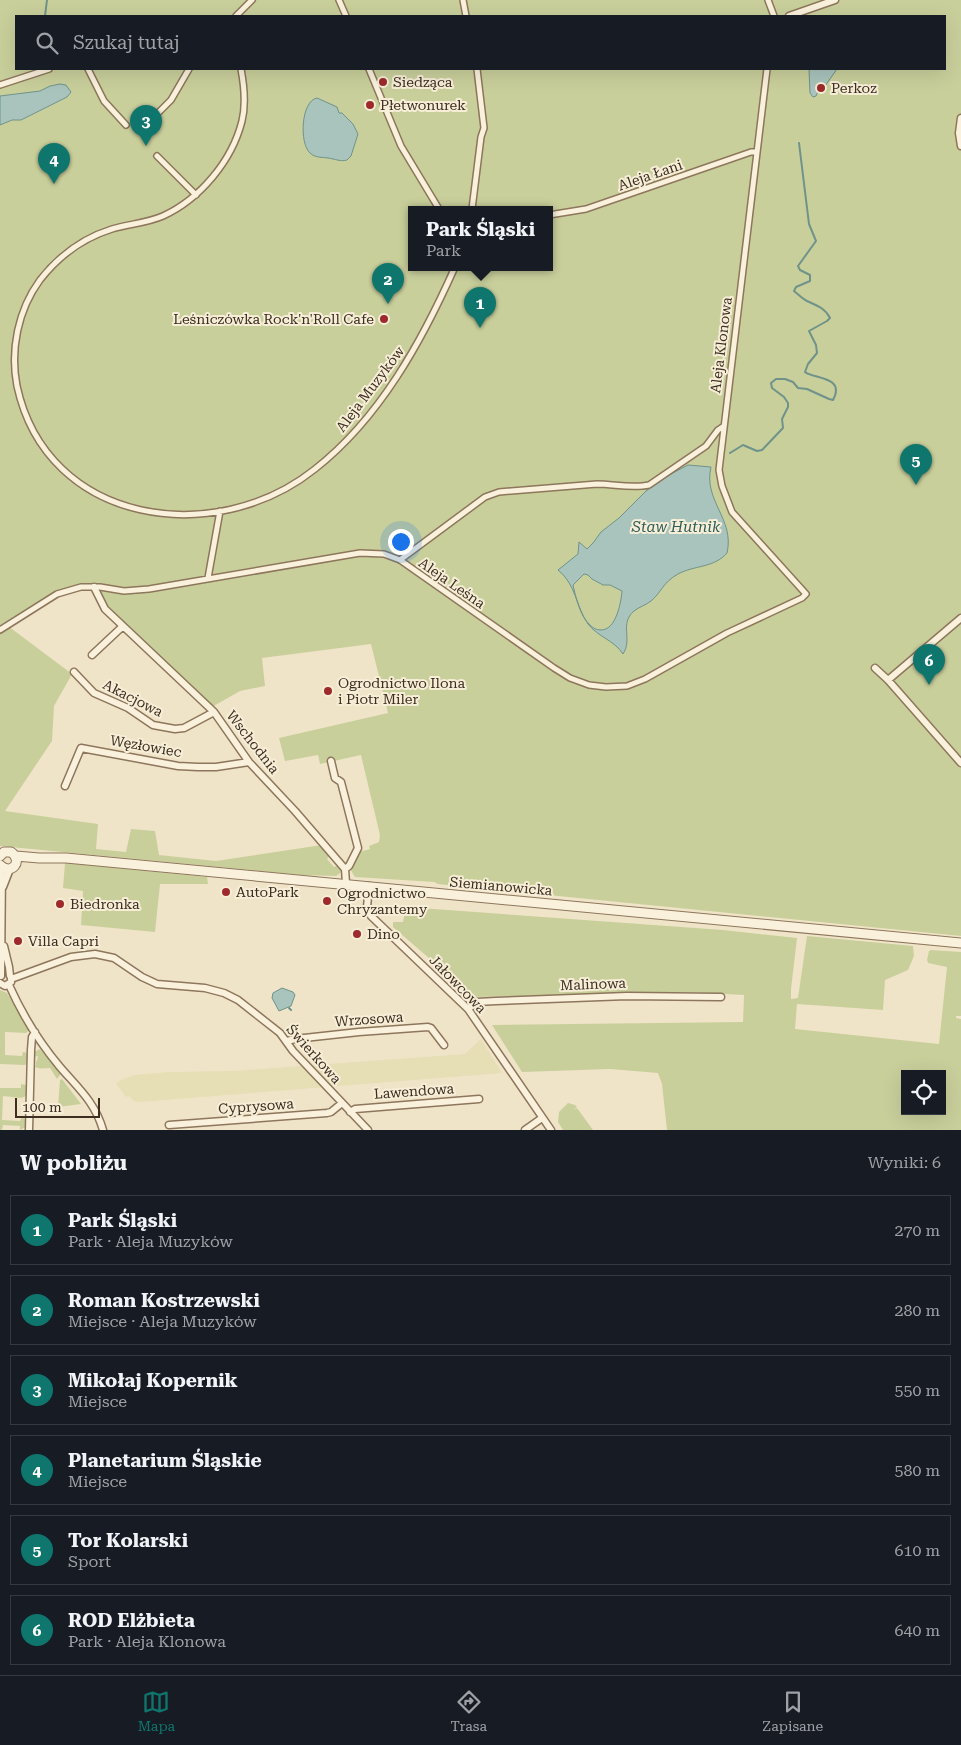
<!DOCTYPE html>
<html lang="pl">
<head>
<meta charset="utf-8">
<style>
	body { margin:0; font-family:"Roboto Serif",serif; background:#20242c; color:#f1f3f6 }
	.controls { position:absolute; right:15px; bottom:15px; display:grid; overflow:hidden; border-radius:0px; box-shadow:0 5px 20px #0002 }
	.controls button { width:45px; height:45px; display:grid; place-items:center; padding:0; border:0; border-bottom:1px solid #363941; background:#171b24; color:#f1f3f6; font:25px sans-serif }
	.scale { position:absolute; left:15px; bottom:12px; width:85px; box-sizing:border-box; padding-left:5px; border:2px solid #3d2e20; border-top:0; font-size:14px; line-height:18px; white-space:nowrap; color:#3d2e20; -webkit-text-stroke:4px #f7eed8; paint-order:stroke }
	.you { position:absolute; left:400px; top:541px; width:18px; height:18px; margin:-12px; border:4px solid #fff; border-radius:50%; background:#1a73e8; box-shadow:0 0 0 8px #1a73e833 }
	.badge { display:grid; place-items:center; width:32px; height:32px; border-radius:50%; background:#0f766e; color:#fff; font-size:16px; font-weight:700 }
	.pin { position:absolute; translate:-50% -41px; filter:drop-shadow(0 1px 2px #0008) }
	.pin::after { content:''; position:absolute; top:26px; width:18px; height:15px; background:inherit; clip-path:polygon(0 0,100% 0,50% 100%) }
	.popup { position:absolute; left:408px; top:206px; width:145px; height:65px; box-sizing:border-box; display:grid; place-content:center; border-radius:0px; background:#171b24; filter:drop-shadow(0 1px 4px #0005); font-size:16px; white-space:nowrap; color:#9ea1a6 }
	.popup b { font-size:19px; color:#f1f3f6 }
	.popup::after { content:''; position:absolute; left:50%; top:100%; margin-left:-10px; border:10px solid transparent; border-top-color:#171b24 }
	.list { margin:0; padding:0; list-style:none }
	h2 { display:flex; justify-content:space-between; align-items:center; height:65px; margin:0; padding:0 20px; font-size:21px }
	h2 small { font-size:16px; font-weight:400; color:#9ea1a6 }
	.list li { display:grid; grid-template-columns:32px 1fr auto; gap:15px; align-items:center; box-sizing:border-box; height:70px; margin:0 10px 10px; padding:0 10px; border:1px solid #363941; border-radius:0px }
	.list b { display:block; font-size:19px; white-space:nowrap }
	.list p { margin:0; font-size:16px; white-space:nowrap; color:#9ea1a6 }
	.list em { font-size:16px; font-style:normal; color:#9ea1a6 }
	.icon { flex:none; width:28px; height:28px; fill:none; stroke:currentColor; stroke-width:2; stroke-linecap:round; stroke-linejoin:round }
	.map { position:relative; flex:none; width:961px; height:1130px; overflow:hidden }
	.search { position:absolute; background:#171b24; box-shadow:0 5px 20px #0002; left:15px; right:15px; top:15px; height:55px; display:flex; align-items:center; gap:12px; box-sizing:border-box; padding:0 18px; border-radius:0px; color:#9ea1a6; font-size:19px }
	.sheet { height:545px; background:#171b24 }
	nav { display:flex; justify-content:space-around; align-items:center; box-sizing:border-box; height:70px; border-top:1px solid #363941; background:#171b24; font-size:14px; color:#9ea1a6 }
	nav a { display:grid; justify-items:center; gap:2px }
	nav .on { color:#0f766e }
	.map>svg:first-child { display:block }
	.farmland { fill:#e6deb5 }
	.green { fill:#c9cf9b; fill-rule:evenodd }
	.water { fill:#a9c4bc; stroke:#6f938a; fill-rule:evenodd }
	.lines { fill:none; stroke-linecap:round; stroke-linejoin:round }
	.stream { stroke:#6f938a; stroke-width:2 }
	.pedestrian-casing { stroke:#8d765c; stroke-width:8 }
	.minor-casing { stroke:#8d765c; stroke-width:9 }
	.tertiary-casing { stroke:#8d765c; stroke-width:11 }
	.pedestrian { stroke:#faf1dc; stroke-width:5 }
	.minor { stroke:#faf1dc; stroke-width:6 }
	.tertiary { stroke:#faf1dc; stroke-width:9 }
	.poi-dot { fill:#9e2a2b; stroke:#f7eed8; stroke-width:2 }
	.labels { text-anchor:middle; stroke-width:4; stroke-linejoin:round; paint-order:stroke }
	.poi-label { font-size:14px; fill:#3d2e20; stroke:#f7eed8; text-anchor:start }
	.street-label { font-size:14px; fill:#3d2e20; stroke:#f7eed8 }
	.water-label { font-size:15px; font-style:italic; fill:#2f5d5a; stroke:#f7eed8 }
</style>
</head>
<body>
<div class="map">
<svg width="961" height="1130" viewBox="0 0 961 1130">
	<rect width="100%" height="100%" fill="#f0e4c8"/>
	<path class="farmland" d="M481,1039L502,1073L139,1102L134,1101L129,1096L126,1097L117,1085V1082L134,1075L168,1072L234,1071L465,1054Z"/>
	<path class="green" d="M0,0H961V616L888,677L936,739L961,767V936L438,884L434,882L355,877L350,869L359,852L370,849L369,846L379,842L380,835L361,755L320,764L318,755L285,761L279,738L388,713L371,644L262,658L265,686L240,691L212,707L107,608L97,586C61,587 37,607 8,626L72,674L54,706L52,741L5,811L98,824L96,849L126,852L131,829L155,831L159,855L216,861L322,845L330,855L327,859L334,867L338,865L342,869L340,873L336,876L302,875L0,846ZM16,16H945V69H16ZM411,209H549V267H411Z
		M961,619V758L890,679Z
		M65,863L207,877L208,884H160L155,932L81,925L83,891L63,888Z
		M406,907L723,930L797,938L791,989V999L798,998L807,936L913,946L914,956L908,970L885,980L883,1010L797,1004L795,1029L939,1044L947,967L928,963L927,960L929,951L931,950L961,952V1016H956V1018L961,1019V1130H667L662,1084L658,1073L610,1069L522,1072L492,1025L743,1022L744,995L687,992L474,997L393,927V922H403ZM905,1074H942V1111H905Z
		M0,990L7,993L29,1030L26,1033L5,1032V1055L22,1056L23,1052H25L29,1056L28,1062L25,1065L0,1064Z
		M40,1049L61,1074L57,1079L50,1068C44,1068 37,1070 33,1065L36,1066V1061H37L38,1056L33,1057L34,1052Z
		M62,1079L81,1104L58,1107L60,1080Z
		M21,1084L26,1085V1096L21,1098L3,1096L2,1120L20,1121L22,1117L27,1121L26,1127L20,1130V1126L3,1125L2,1130H0V1088H21Z
		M568,1103L575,1105L577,1107L573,1110L577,1108L593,1130H563L558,1122L559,1112Z"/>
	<path class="water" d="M809,69H837L825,86L820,87L816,96L813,97L810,93Z
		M60,84L66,85L71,92L67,97L21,120H12L0,125V96L40,91L50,86Z
		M317,98L337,107L339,113H342L353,124L358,134L351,156L347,160C341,162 335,159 328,158C322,157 315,158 310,153C299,143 301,101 317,98Z
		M688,465L711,467C703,501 735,519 727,553C714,568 695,565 678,574C662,583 662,592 651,601C646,605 639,607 634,611C619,624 633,639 623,654C614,640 598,637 588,624C576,607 576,584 558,570L578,554L579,542L587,549L593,543L601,532L619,518L646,491L667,476ZM584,574L588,575L592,579L603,585H610L622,591C621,603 616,630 601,630C596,630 593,628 590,625C580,616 576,598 573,585Z
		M282,988L293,992L295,995L291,1006L279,1011L272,998L273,993Z"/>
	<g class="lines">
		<path class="stream" d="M45,16L47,0
			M730,453L743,445L757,451L762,450L783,428L782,419L788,407V403L784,397L772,388L771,383L776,379H785L793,382L798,388L807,389L829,399L833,400C846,376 813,379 805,372L808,364L817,353L816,345L809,331L827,321L830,318C825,308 816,305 807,301C803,299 798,294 794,291L796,287L810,281V275L800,270L798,266L816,241L809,224L799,143
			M289,1008L291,1010"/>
		<g class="pedestrian-casing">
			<path id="pedestrian" d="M339,0L346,16
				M463,0L466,16
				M768,0L774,16
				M236,16L252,0
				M88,69L104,101L126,125
				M241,69C244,85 246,105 242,121C232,161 200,199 163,216C147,223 129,224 112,229C83,238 58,257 40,280C18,310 10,350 17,386C47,525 215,549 315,469C380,418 422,341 455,267
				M369,69L401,146L439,209
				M0,85L49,69
				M142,129L171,100L189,69
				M157,156L196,195
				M472,209L481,137L484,128L477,69
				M549,215L586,209L751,152H757
				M400,560L485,497L499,492L597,484C614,484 632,489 649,485L706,446L718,430L724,426
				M208,578L220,511
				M0,630L57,594L81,587H100L124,591L149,589L360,553L384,554L400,560L554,668L570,678L589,685L606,687L627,686L645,679L727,633L802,598L806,594L732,512L722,486L719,470L767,69"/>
		</g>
		<g class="minor-casing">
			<path id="minor" d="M789,16L835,0
				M961,118L959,133L961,146
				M94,587L105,609L214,712L249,762L295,811L345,869L346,883
				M92,655L123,626
				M875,668L888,680L961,763
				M74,672L94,693L128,708L153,725L175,729L184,728L214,712
				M888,680L961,618
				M331,761L335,778L341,782L358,848L349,866L345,869
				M65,786L81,748L178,766L198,767H216L249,762
				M369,886L367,907L371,916L468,1009L551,1130
				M3,887L10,869
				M4,946L9,967L10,976
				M1,976L2,868
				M11,979L71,957L95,954L114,958L142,977L157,984L205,988L224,993L238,1000L280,1033L293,1051L368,1130
				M0,983L5,986L11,982
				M9,985C22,1014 39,1042 60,1067C78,1088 95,1102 103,1130
				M468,1009L477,1002L496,1001L627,996L721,997
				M287,1041L295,1039L359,1032L428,1027L431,1028L444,1045
				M350,1112L355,1109L479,1099
				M169,1125L327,1113L331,1112L342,1103
				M29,1130L31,1050L32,1037L35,1032
				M525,1130L542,1118"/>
		</g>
		<g class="tertiary-casing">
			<path id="tertiary" d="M0,856L4,852H11C24,861 11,876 0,865
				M16,856L39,858H66L961,943"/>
		</g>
		<use href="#pedestrian" class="pedestrian"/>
		<use href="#minor" class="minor"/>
		<use href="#tertiary" class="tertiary"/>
	</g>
	<g class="poi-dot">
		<circle cx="383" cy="82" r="5"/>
		<circle cx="821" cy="88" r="5"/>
		<circle cx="370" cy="105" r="5"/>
		<circle cx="384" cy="319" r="5"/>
		<circle cx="328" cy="691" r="5"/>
		<circle cx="226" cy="892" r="5"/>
		<circle cx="327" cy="901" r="5"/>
		<circle cx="60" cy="904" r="5"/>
		<circle cx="357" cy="934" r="5"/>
		<circle cx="18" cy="941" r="5"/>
	</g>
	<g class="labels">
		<g class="poi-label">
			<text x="393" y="87">Siedząca</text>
			<text x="831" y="93">Perkoz</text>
			<text x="380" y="110">Płetwonurek</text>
			<text x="374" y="324" text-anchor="end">Leśniczówka Rock'n'Roll Cafe</text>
			<text x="338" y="688">Ogrodnictwo Ilona<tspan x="338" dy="16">i Piotr Miler</tspan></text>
			<text x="236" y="897">AutoPark</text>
			<text x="337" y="898">Ogrodnictwo<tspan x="337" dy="16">Chryzantemy</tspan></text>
			<text x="70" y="909">Biedronka</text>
			<text x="367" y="939">Dino</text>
			<text x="28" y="946">Villa Capri</text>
		</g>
		<g class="street-label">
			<text transform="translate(650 175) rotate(-19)" y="5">Aleja Łani</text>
			<text transform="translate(721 345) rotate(-83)" y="5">Aleja Klonowa</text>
			<text transform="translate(370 389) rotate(-53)" y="5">Aleja Muzyków</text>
			<text transform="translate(452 583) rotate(35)" y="5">Aleja Leśna</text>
			<text transform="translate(133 698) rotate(27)" y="5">Akacjowa</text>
			<text transform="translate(253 742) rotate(52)" y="5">Wschodnia</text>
			<text transform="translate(146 746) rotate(10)" y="5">Węzłowiec</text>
			<text transform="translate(501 886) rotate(5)" y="5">Siemianowicka</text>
			<text transform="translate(458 984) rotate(46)" y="5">Jałowcowa</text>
			<text transform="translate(593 984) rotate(-2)" y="5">Malinowa</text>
			<text transform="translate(369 1019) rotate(-4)" y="5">Wrzosowa</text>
			<text transform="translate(314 1054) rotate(48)" y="5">Świerkowa</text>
			<text transform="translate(414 1091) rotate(-4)" y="5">Lawendowa</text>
			<text transform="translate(256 1106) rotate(-4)" y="5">Cyprysowa</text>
		</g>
		<g class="water-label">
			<text x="676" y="532">Staw Hutnik</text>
		</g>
	</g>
</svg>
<div class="controls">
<button><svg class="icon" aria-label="locate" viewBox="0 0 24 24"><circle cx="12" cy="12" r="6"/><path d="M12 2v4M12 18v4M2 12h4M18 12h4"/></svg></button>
</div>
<div class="scale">100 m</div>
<div class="you"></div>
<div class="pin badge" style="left:480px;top:328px">1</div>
<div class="popup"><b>Park Śląski</b>Park</div>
<div class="pin badge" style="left:388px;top:304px">2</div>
<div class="pin badge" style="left:146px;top:146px">3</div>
<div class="pin badge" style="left:54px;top:184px">4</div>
<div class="pin badge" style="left:916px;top:485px">5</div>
<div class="pin badge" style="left:929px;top:685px">6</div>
<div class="search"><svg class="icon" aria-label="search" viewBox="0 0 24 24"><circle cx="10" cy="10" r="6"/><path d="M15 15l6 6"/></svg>Szukaj tutaj</div>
</div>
<section class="sheet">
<h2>W pobliżu<small>Wyniki: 6</small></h2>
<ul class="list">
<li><span class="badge">1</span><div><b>Park Śląski</b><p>Park · Aleja Muzyków</p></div><em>270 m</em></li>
<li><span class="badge">2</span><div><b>Roman Kostrzewski</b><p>Miejsce · Aleja Muzyków</p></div><em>280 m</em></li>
<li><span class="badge">3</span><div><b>Mikołaj Kopernik</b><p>Miejsce</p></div><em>550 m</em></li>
<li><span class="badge">4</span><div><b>Planetarium Śląskie</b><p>Miejsce</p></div><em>580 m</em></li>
<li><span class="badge">5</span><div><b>Tor Kolarski</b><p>Sport</p></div><em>610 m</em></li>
<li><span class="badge">6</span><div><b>ROD Elżbieta</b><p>Park · Aleja Klonowa</p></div><em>640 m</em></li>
</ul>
</section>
<nav>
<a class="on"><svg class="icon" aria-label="map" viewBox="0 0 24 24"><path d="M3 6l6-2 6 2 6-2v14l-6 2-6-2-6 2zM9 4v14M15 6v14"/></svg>Mapa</a>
<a><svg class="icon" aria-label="directions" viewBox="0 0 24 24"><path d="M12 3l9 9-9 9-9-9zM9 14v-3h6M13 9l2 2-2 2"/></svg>Trasa</a>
<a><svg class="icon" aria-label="saved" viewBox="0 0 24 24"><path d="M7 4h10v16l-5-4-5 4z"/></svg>Zapisane</a>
</nav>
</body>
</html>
